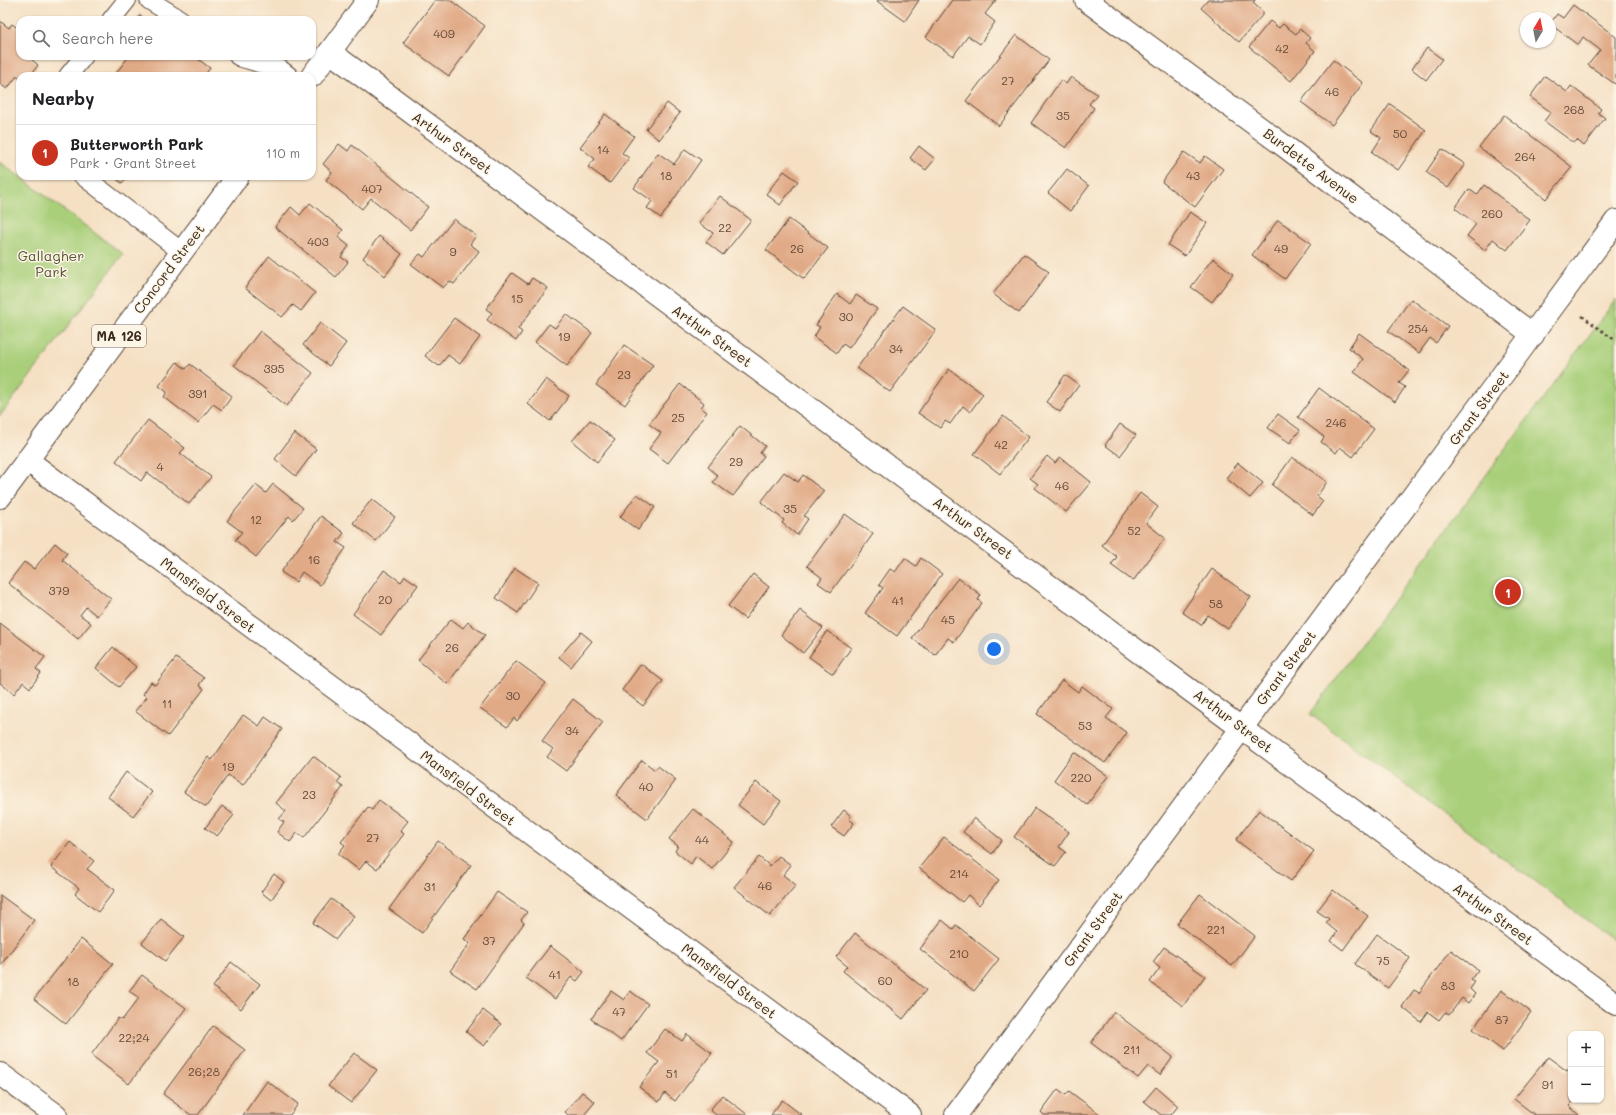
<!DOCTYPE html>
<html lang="en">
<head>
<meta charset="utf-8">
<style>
	body { margin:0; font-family:Mali,sans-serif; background:#f2f2f2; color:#202124 }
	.controls { position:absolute; right:12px; bottom:12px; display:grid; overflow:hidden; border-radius:8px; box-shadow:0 1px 3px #0004 }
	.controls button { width:36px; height:36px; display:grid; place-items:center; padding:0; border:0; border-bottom:1px solid #e0e0e0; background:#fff; color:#202124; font:20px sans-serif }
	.compass { position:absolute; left:1520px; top:12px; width:36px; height:36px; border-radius:50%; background:#fff; box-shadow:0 1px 3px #0004; rotate:10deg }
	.you { position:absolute; left:994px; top:649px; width:14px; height:14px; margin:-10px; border:3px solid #fff; border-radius:50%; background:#1a73e8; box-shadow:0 0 0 6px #1a73e833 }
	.badge { display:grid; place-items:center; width:26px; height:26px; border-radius:50%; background:#c8321e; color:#fff; font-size:13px; font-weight:700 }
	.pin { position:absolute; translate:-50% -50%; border:2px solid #fff; box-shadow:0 1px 4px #0006 }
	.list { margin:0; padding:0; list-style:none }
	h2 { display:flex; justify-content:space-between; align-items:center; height:52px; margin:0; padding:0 16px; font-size:17px }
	h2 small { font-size:13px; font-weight:400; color:#757577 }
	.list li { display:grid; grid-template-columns:26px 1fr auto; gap:12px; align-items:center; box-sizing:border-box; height:56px; padding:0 16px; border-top:1px solid #e0e0e0 }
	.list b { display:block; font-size:15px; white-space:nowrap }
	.list p { margin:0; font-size:13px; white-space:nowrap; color:#757577 }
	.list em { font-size:13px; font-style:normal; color:#757577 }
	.icon { flex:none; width:22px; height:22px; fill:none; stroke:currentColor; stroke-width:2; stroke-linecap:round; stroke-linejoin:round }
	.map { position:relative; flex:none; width:1616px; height:1115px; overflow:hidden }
	.search { position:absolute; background:#fff; box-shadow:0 1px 3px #0004; left:16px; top:16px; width:300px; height:44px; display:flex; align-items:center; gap:10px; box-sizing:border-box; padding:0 14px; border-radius:12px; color:#757577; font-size:15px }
	.panel { position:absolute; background:#fff; box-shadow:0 1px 3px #0004; left:16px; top:72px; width:300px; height:108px; border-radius:12px }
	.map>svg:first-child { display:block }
	.green { fill:#a9cf7a; stroke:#727c4c }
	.building { fill:#e1aa87 }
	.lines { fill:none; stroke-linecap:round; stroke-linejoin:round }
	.service-casing { stroke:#574537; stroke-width:20 }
	.minor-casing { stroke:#574537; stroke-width:24 }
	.tertiary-casing { stroke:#574537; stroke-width:24 }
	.primary-casing { stroke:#574537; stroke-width:24 }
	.path { stroke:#574537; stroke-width:2.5; stroke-dasharray:3 3; stroke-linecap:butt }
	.service { stroke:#fff; stroke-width:18 }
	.minor { stroke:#fff; stroke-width:22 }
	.tertiary { stroke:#fff; stroke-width:22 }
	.primary { stroke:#fff; stroke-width:22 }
	.labels { text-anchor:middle; stroke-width:3; stroke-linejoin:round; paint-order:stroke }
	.number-label { font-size:12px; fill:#644a38 }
	.shield { fill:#fcf5e5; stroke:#75675a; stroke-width:1 }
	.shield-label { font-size:13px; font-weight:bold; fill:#3b2a1e }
	.street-label { font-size:14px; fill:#3b2a1e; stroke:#fcf5e5 }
	.park-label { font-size:14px; fill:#565335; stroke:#fcf5e5 }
</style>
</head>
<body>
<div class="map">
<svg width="1616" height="1115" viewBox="0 0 1616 1115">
	<rect width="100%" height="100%" fill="#fcf5e5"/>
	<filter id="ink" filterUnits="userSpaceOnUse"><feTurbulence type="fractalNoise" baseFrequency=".025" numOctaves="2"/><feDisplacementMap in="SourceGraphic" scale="8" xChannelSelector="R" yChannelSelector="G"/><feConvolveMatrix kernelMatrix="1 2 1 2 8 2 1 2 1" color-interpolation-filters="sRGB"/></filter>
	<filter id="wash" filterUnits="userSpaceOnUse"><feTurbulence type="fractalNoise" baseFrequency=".012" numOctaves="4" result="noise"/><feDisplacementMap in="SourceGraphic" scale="16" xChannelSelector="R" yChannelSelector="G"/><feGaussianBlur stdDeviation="0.9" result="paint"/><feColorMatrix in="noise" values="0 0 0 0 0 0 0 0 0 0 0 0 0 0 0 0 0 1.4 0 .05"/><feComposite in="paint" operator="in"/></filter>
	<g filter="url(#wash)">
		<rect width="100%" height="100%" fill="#f5e0c4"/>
		<path class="green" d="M0,162L123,254L0,416Z
			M1616,299V942L1310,714Z"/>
		<g id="blocks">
			<path class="building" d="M435,0H450L485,26L449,76L403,43Z
				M878,0H919L905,21L877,1Z
				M952,0H996L985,14L995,22L980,44L968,36L953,56L926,37Z
				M1208,0H1255L1253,3L1264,13L1239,42L1201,8Z
				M1573,5L1616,37V83L1615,84L1588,65L1600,50L1583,37L1578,45L1550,24L1557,14L1563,18Z
				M140,15L147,20H136Z
				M0,21L9,28L12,24L20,30V56H33L31,59L38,65L30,76H20V78L17,76L7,89L0,84Z
				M1270,21L1279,28L1283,24L1296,34L1300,29L1310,38L1306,43L1315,51L1291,81L1249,47Z
				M1016,35L1049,60L999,126L966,101Z
				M1427,48L1442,59L1426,80L1412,69Z
				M129,56H194L210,68L204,76H114Z
				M1333,60L1363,83L1332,125L1301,102Z
				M1545,76L1567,92L1571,86L1601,109L1598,113L1605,118L1584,146L1577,140L1574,143L1544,121L1551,112L1530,97Z
				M1071,77L1097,94L1089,104L1094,108L1066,148L1031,123L1061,80L1066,84Z
				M667,103L680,113L659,140L646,129Z
				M1390,104L1426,130L1398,170L1372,152L1381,138L1371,131Z
				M605,114L634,136L622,153L629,158L610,183L588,167L595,159L580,147Z
				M1504,115L1572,167L1546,199L1479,147Z
				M339,144L348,151L352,145L428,207L410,230L371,198L362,209L326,180L332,172L323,164Z
				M919,146L935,159L926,170L910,158Z
				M685,149L701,160L661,218L647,208L652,201L634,188L658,153L674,164Z
				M1442,149L1465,164L1448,188L1426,172Z
				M1184,152L1200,163L1205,156L1223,169L1195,207L1162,182Z
				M1067,169L1089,186L1070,211L1048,193Z
				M784,171L798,181L780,205L766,194Z
				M112,176H128L122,183Z
				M1484,185L1530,220L1507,250L1493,239L1485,250L1467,236L1476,224L1455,208L1469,189L1477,195Z
				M720,196L751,220L723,255L706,242L713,233L699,223Z
				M310,203L343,230L338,237L349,246L341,257L348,262L336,277L275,227L291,207L300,215Z
				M1190,212L1207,223L1185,256L1168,245Z
				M454,219L476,236L470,244L479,251L454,284L449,281L443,288L411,264L420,254L424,257Z
				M789,219L828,248L804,279L766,250Z
				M1278,220L1311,243L1285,279L1252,255Z
				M379,236L402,254L385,276L363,258Z
				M1024,254L1049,272L1019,313L993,294Z
				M269,256L315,293L301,311L293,305L282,317L245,288Z
				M1213,258L1233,274L1212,302L1191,287Z
				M512,273L528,284L532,278L548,288L518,329L522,332L516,341L487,320L492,313L486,309Z
				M837,294L850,304L856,295L877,309L849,348L843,344L837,353L814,337L820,327L816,325Z
				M1411,299L1448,326L1436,343L1430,338L1419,353L1388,331Z
				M903,306L936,330L890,392L857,368Z
				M566,314L592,333L567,366L535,342L549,324L555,328Z
				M454,318L480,337L460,364L448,355L439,366L425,356Z
				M320,323L346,343L329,366L303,345Z
				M260,331L313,373L287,406L234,365Z
				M1359,333L1409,370L1399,383L1405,387L1395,402L1354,372L1363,359L1349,348Z
				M624,345L653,365L625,405L596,385Z
				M177,362L186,369L190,364L232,396L222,410L213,404L198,423L164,397L167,392L159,386Z
				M949,369L983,394L970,412L963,406L950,424L945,421L940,428L918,413Z
				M1065,375L1079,385L1060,412L1046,402Z
				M546,379L569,396L550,421L528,404Z
				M680,384L704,403L701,408L707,412L668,463L649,449L661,433L649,424Z
				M1319,388L1374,429L1353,457L1340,447L1336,453L1321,442L1324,437L1298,417Z
				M1278,414L1300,430L1290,443L1268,428Z
				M1003,416L1029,437L1000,474L974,454Z
				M148,420L185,448L180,453L211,477L189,504L147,472L141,481L116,461Z
				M590,420L615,440L597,462L572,441Z
				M1120,424L1136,435L1120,456L1105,445Z
				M740,426L765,446L760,453L764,456L733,496L713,482L718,476L708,467Z
				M294,433L316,449L296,476L275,459Z
				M1047,456L1055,463L1060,457L1091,482L1066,512L1035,488L1038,484L1030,478Z
				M1292,457L1327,482L1317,496L1323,501L1313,515L1272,485Z
				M1238,463L1263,483L1250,498L1226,478Z
				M784,472L798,482L803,475L824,491L804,516L808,519L797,535L782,523L784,520L761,502Z
				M273,484L303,508L293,520L289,516L256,557L235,540L242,532L227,521L256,485L266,493Z
				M1140,493L1158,507L1146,523L1165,538L1133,581L1111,565L1117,557L1102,545Z
				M637,494L655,507L638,530L620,517Z
				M372,499L395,517L376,541L353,523Z
				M845,514L873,534L831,592L818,583L822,578L807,566Z
				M321,516L344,533L337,542L346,548L320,585L302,572L296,582L281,572Z
				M55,543L67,553L62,560L111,599L97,616L86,607L80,615L91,623L78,639L8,583L24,562L34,569Z
				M905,558L916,566L921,558L942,574L897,636L865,613L883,588L879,585L890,569L895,572Z
				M515,568L538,583L518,613L496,598Z
				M1212,569L1251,597L1228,629L1208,615L1201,625L1182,612Z
				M384,570L401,582L405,576L418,585L381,635L353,614Z
				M753,574L769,587L745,619L728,606Z
				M958,578L981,595L978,600L982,603L954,642L948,638L935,655L912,638Z
				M800,610L823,628L803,653L781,635Z
				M451,619L463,628L468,622L485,635L447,684L418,660Z
				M0,623L45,657L36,669L41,673L30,688L23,682L14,694L0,683Z
				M827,631L851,648L833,674L809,657Z
				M581,632L592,641L571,667L559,657Z
				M113,647L136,667L119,687L96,668Z
				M176,658L204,678L199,685L204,689L168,736L135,711L147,697L143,694L151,682L155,685Z
				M516,661L546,683L517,721L514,718L507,727L480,708Z
				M641,664L663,681L643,706L622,690Z
				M1062,680L1078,692L1082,686L1113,709L1106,718L1127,733L1105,763L1037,714Z
				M573,699L603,722L566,771L547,757L553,749L542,741Z
				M243,715L259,726L265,717L282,729L243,785L228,775L206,807L184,792L208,757L212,760Z
				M1074,752L1108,776L1087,805L1054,780Z
				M313,756L341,777L337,783L343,787L304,838L297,833L290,842L277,832L284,822L279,819L286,811L276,803Z
				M642,760L655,770L658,766L676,780L647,819L616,795Z
				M126,772L152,792L133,816L108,797Z
				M756,782L781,801L763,824L738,805Z
				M379,800L408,821L400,831L404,834L377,869L366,861L359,870L338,854L345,845L341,842L368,807L372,810Z
				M222,806L234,815L217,836L205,828Z
				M1035,808L1069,832L1059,847L1066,852L1055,866L1014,837Z
				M693,809L734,842L712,869L696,856L691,864L675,851L678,846L669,839Z
				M844,810L851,816L849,819L854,823L844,836L831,827Z
				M1259,810L1314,851L1291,881L1236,840Z
				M974,818L1002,840L992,854L963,832Z
				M944,837L999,880L979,905L968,895L962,902L919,868Z
				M438,841L471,865L422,933L389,909Z
				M70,842L94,861L87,869L115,890L98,912L75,894L79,888L51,867Z
				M779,856L791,865L783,875L796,885L770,916L734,887L759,857L770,866Z
				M274,874L284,882L271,900L261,892Z
				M1333,890L1368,916L1343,950L1331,941L1337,932L1326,923L1329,919L1317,911Z
				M497,892L527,912L521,920L524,923L477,989L450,971L470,943L464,939Z
				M1200,894L1255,936L1232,966L1177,924Z
				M0,895L34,920L0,966Z
				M331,899L354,916L336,939L313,923Z
				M161,919L184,937L165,961L142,943Z
				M942,920L953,929L956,925L999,959L974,991L920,949Z
				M855,933L926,990L903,1019L843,971L847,966L836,957Z
				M1377,934L1410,958L1388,988L1355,964Z
				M81,939L113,964L66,1024L34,999Z
				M550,946L584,972L577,981L571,977L555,999L526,978Z
				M1164,947L1205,976L1183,1006L1150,982L1160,968L1153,962Z
				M1451,950L1478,970L1471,979L1475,982L1470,989L1475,994L1468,1003L1462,998L1449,1015L1445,1012L1439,1020L1428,1012L1421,1022L1402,1007L1414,990L1419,993Z
				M231,962L260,984L241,1009L213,987Z
				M142,975L186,1008L129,1084L91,1055L118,1018L122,1020L139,998L129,991Z
				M1501,990L1531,1012L1503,1051L1473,1029Z
				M611,991L624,1000L630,991L648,1004L621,1041L591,1019Z
				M483,1010L501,1024L484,1046L466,1032Z
				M1114,1012L1173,1057L1160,1075L1148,1066L1138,1078L1091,1043Z
				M213,1026L245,1050L198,1115H191L163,1094Z
				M665,1029L682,1041L687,1034L712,1053L675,1101L665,1093L659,1102L639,1087L659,1062L647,1053Z
				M354,1053L377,1070L351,1103L328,1086Z
				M1548,1057L1567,1071L1571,1066V1100H1574L1569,1106L1579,1115H1535L1514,1099Z
				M267,1081L298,1104L290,1115H243Z
				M1156,1087L1178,1106L1171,1115H1161L1144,1101Z
				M1058,1089L1066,1095L1069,1091L1101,1115H1044L1041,1112Z
				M582,1092L595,1102L584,1115H568L565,1112Z
				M722,1095L748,1115H716L710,1110Z
				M782,1100L802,1115H771Z"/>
		</g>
	</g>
	<g filter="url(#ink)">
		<use href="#blocks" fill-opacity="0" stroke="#574537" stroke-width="1"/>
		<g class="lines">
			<g class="service-casing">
				<path id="service" d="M149,0L181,20
					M111,20L127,0
					M238,56L242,58L280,69L289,76
					M68,76L84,56
					M83,176L182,252"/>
			</g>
			<g class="minor-casing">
				<path id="minor" d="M1086,0L1287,148L1533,335
					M330,52L1241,728L1616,1004
					M27,460L910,1115
					M0,1074L56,1115"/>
			</g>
			<g class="tertiary-casing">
				<path id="tertiary" d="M956,1115L1616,221"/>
			</g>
			<g class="primary-casing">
				<path id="primary" d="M312,76L368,0
					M0,497L238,176"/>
			</g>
			<path class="path" d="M1582,316L1616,341"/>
			<use href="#service" class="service"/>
			<use href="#minor" class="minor"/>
			<use href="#tertiary" class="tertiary"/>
			<use href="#primary" class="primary"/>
		</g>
	</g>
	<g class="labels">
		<g class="number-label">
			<text x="444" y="38">409</text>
			<text x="1282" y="53">42</text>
			<text x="1008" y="85">27</text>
			<text x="1332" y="96">46</text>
			<text x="1574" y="114">268</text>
			<text x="1063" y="120">35</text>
			<text x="1400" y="138">50</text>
			<text x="603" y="154">14</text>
			<text x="1525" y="161">264</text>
			<text x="666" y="180">18</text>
			<text x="1193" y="180">43</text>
			<text x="372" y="193">407</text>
			<text x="1492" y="218">260</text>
			<text x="725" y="232">22</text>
			<text x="318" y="246">403</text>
			<text x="797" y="253">26</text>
			<text x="1281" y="253">49</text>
			<text x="453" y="256">9</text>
			<text x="517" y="303">15</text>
			<text x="846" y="321">30</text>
			<text x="1418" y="333">254</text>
			<text x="564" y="341">19</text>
			<text x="896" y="353">34</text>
			<text x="274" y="373">395</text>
			<text x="624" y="379">23</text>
			<text x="198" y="398">391</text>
			<text x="678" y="422">25</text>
			<text x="1336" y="427">246</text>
			<text x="1001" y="449">42</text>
			<text x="736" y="466">29</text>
			<text x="160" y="471">4</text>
			<text x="1062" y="490">46</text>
			<text x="790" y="513">35</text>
			<text x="256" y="524">12</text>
			<text x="1134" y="535">52</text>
			<text x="314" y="564">16</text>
			<text x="59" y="595">379</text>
			<text x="385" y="604">20</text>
			<text x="898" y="605">41</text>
			<text x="1216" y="608">58</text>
			<text x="948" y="624">45</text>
			<text x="452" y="652">26</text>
			<text x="513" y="700">30</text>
			<text x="167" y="708">11</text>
			<text x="1085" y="730">53</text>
			<text x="572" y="735">34</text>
			<text x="228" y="771">19</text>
			<text x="1081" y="782">220</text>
			<text x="646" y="791">40</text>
			<text x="309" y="799">23</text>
			<text x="373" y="842">27</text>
			<text x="702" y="844">44</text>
			<text x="959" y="878">214</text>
			<text x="765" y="890">46</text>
			<text x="430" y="891">31</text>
			<text x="1216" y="934">221</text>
			<text x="489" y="945">37</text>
			<text x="959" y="958">210</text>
			<text x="1383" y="965">75</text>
			<text x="555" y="979">41</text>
			<text x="885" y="985">60</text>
			<text x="73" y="986">18</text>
			<text x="1448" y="990">83</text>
			<text x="619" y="1016">47</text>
			<text x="1502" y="1024">87</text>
			<text x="134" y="1042">22;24</text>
			<text x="1132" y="1054">211</text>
			<text x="204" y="1076">26;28</text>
			<text x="672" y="1078">51</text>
			<text x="1548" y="1089">91</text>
		</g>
		<rect class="shield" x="92" y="325" width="54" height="22" rx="3"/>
		<g class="shield-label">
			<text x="119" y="341">MA 126</text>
		</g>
		<g class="street-label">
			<text transform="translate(452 143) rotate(36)" y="5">Arthur Street</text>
			<text transform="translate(1311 166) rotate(37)" y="5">Burdette Avenue</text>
			<text transform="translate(169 269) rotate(-53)" y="5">Concord Street</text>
			<text transform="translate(712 336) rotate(36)" y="5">Arthur Street</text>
			<text transform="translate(1479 408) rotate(-53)" y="5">Grant Street</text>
			<text transform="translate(973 528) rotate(36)" y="5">Arthur Street</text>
			<text transform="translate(208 595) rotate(37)" y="5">Mansfield Street</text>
			<text transform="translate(1286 668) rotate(-53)" y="5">Grant Street</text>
			<text transform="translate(1233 721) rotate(37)" y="5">Arthur Street</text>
			<text transform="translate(468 788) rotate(37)" y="5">Mansfield Street</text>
			<text transform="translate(1493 914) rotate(36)" y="5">Arthur Street</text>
			<text transform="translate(1093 929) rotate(-54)" y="5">Grant Street</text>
			<text transform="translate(729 981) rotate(37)" y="5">Mansfield Street</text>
		</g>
		<g class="park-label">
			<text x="51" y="261">Gallagher<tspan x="51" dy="16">Park</tspan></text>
		</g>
	</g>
</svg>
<div class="controls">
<button>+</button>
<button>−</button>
</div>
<svg class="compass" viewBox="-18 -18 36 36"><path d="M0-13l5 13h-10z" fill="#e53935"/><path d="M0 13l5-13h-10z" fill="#757577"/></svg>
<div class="you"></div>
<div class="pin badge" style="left:1508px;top:592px">1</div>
<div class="search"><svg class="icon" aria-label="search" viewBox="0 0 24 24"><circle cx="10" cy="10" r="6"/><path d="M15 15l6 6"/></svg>Search here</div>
<section class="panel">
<h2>Nearby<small></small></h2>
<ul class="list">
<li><span class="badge">1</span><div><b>Butterworth Park</b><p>Park · Grant Street</p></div><em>110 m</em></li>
</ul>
</section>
</div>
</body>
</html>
